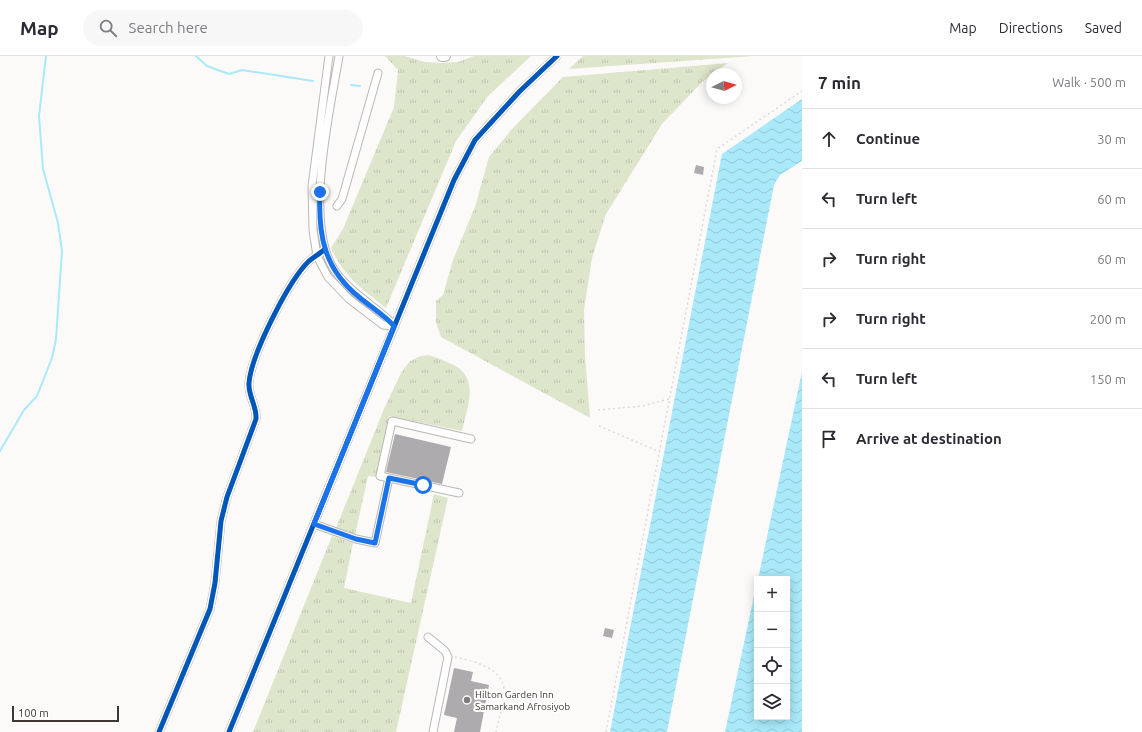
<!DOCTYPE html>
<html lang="en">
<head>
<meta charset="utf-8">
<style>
	body { margin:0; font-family:Ubuntu,sans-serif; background:#f7f7f7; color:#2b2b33 }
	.controls { position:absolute; right:12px; bottom:12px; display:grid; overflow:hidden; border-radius:0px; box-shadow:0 2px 10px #0003 }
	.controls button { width:36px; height:36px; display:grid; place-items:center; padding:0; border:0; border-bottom:1px solid #e1e1e2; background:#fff; color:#2b2b33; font:20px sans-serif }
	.compass { position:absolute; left:706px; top:12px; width:36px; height:36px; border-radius:50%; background:#fff; box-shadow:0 2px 10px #0003; rotate:84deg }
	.scale { position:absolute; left:12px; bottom:10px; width:107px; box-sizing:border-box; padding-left:4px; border:2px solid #3e3734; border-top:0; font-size:11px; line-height:14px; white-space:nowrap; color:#3e3734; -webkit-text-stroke:3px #fff; paint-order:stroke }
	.stop { position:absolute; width:12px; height:12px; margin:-9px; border:3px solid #1a73e8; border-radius:50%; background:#fff }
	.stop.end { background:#1a73e8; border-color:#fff; box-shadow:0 1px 4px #0008 }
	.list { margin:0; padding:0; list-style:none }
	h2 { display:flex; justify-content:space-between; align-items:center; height:52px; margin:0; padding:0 16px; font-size:17px }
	h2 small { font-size:13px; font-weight:400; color:#7c7c81 }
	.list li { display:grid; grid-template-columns:26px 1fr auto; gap:12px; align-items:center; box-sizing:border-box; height:60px; padding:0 16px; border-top:1px solid #e1e1e2 }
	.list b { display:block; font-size:15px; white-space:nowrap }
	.list em { font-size:13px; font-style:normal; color:#7c7c81 }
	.icon { flex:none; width:22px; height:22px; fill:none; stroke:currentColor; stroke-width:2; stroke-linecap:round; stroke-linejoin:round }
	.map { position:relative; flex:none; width:802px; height:676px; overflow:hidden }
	header { display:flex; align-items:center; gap:24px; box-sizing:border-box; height:56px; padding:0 20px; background:#fff; border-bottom:1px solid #e1e1e2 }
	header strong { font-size:19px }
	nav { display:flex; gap:22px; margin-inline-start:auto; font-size:14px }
	.search { width:280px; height:36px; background:#f7f7f7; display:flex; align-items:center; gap:10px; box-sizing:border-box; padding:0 14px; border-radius:22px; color:#7c7c81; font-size:15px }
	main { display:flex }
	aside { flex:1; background:#fff }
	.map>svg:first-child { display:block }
	.grass { fill:url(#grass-tufts) }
	.water { fill:url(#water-waves) }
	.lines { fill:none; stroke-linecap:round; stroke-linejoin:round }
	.stream { stroke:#a9e9fa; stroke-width:2 }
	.building { fill:#adabad }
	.minor-casing { stroke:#bbb7b5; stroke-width:9 }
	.highway-casing { stroke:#bbb7b5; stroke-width:12 }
	.path { stroke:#dcdad9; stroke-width:1.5; stroke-dasharray:2 3; stroke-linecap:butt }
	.minor { stroke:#fffefe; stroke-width:7 }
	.highway { stroke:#fffefe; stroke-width:10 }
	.cycleway-casing { stroke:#fff; stroke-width:8 }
	.cycleway { stroke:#0057b8; stroke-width:5 }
	.route { stroke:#1a73e8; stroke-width:5 }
	.poi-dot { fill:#807b79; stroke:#fff; stroke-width:1.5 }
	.labels { text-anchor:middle; stroke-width:4; stroke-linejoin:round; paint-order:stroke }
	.poi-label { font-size:10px; fill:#3e3734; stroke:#fff; text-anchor:start }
</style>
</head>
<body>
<header>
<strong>Map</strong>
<div class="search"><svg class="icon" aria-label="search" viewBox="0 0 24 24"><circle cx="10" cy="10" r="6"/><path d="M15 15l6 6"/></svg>Search here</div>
<nav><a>Map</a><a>Directions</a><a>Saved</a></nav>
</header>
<main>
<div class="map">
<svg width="802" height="676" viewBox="0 0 802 676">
	<defs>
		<pattern id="grass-tufts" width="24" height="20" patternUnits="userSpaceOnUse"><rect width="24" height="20" fill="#dde5cb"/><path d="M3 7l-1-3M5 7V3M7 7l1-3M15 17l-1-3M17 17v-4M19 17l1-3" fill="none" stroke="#bfc5af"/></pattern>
		<pattern id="water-waves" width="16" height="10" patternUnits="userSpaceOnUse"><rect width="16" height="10" fill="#a9e9fa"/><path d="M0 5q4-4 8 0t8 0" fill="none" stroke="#92c8d7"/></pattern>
	</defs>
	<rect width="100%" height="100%" fill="#fcfaf9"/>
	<path class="grass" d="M385,0H404L425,6L441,7L458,6L474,0H531L488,40L456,85L386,252C361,232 345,222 331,192L343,173L394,51L398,14Z
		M583,0H754L569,13Z
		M728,7L702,26L662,68L606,158L592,202L584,254L585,299L590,362L441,281L436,266V245L443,239L453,204L475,151L489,101L512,73L563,21Z
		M429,299C439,303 452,307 460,313C478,328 466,356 462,375L389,360L376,421L368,420L355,479L336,472L384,353L401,317L410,305L421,300Z
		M434,438L448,442L396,676H253L332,480L353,487L344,532L411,547Z"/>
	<path class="water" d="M802,43V105L780,119L774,129L667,676H610L722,98Z
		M802,316V676H725L757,526V661H787V523H758Z"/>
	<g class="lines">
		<path class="stream" d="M196,0L207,10L229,18L242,14L313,25
			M351,29L360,30
			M0,395L24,354L37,340L52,302L56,283L62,195L58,167L43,113L39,60L46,0"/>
	</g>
	<path class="building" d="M696,109L704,111L703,119L694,117Z
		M395,378L451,391L442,428L386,416Z
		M605,572L614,574L612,582L603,580Z
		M454,612L473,616L471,625L489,629L480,676H454L457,662L444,659Z"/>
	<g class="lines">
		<g class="minor-casing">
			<path id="minor" d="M329,0L312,130L313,174L317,200L328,221L349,243L383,269L395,270
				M339,0C330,55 303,168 335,215C351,238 376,250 395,270
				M337,150L342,143L378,17
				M459,437L380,420L392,365L471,383
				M314,468L356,483L375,487L389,422
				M428,581L445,595L448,601L433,676
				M159,676L210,553L215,527L221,465L227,441L256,363C257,350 248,340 249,327C251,299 289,224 309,205C314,201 319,198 324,194
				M229,676L454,124L475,84L520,35L557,0"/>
		</g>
		<g class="highway-casing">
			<path id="highway" d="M442,0H445"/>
		</g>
		<path class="path" d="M598,354L643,350L669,343
			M599,370L660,396
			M455,601C472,605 502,611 504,633C505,642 498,666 496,676
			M606,676L717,93L802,35"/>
		<use href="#minor" class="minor"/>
		<use href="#highway" class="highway"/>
		<g class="cycleway-casing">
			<path id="cycleway" d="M159,676L210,553L215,527L221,465L227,441L256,363C257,350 248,340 249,327C251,299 289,224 309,205C314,201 319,198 324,194
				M229,676L454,124L475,84L520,35L557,0"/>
		</g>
		<use href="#cycleway" class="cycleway"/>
	</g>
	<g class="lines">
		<path class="route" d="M320,136C318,179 324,213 359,241C371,251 384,259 394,270L314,468L356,483L375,487L389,422L423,429"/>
	</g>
	<circle class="poi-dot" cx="467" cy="644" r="4"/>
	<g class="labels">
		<g class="poi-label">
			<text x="475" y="642">Hilton Garden Inn<tspan x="475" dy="12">Samarkand Afrosiyob</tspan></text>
		</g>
	</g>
</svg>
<div class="controls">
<button>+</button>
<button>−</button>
<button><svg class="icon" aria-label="locate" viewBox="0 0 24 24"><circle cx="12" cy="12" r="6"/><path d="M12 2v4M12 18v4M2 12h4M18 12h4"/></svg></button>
<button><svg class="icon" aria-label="layers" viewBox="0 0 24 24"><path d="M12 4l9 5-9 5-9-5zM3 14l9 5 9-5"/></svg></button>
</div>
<svg class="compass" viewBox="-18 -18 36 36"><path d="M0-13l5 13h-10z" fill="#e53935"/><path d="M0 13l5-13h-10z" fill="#7c7c81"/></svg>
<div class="scale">100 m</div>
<div class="stop" style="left:423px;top:429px"></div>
<div class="stop end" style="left:320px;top:136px"></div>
</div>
<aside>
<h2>7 min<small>Walk · 500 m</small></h2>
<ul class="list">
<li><svg class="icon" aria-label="ahead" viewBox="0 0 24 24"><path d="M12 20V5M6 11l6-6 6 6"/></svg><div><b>Continue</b></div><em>30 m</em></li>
<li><svg class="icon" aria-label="left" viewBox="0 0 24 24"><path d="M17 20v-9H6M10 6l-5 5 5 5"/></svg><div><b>Turn left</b></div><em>60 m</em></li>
<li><svg class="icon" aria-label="right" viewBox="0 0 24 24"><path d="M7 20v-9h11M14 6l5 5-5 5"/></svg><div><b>Turn right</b></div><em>60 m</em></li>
<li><svg class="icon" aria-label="right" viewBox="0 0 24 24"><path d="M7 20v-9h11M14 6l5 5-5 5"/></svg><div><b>Turn right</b></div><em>200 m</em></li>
<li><svg class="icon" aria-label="left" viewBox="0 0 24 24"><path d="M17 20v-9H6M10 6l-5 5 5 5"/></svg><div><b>Turn left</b></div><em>150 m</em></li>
<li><svg class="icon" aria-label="arrive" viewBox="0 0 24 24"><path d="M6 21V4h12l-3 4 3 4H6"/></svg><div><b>Arrive at destination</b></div></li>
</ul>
</aside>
</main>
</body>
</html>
